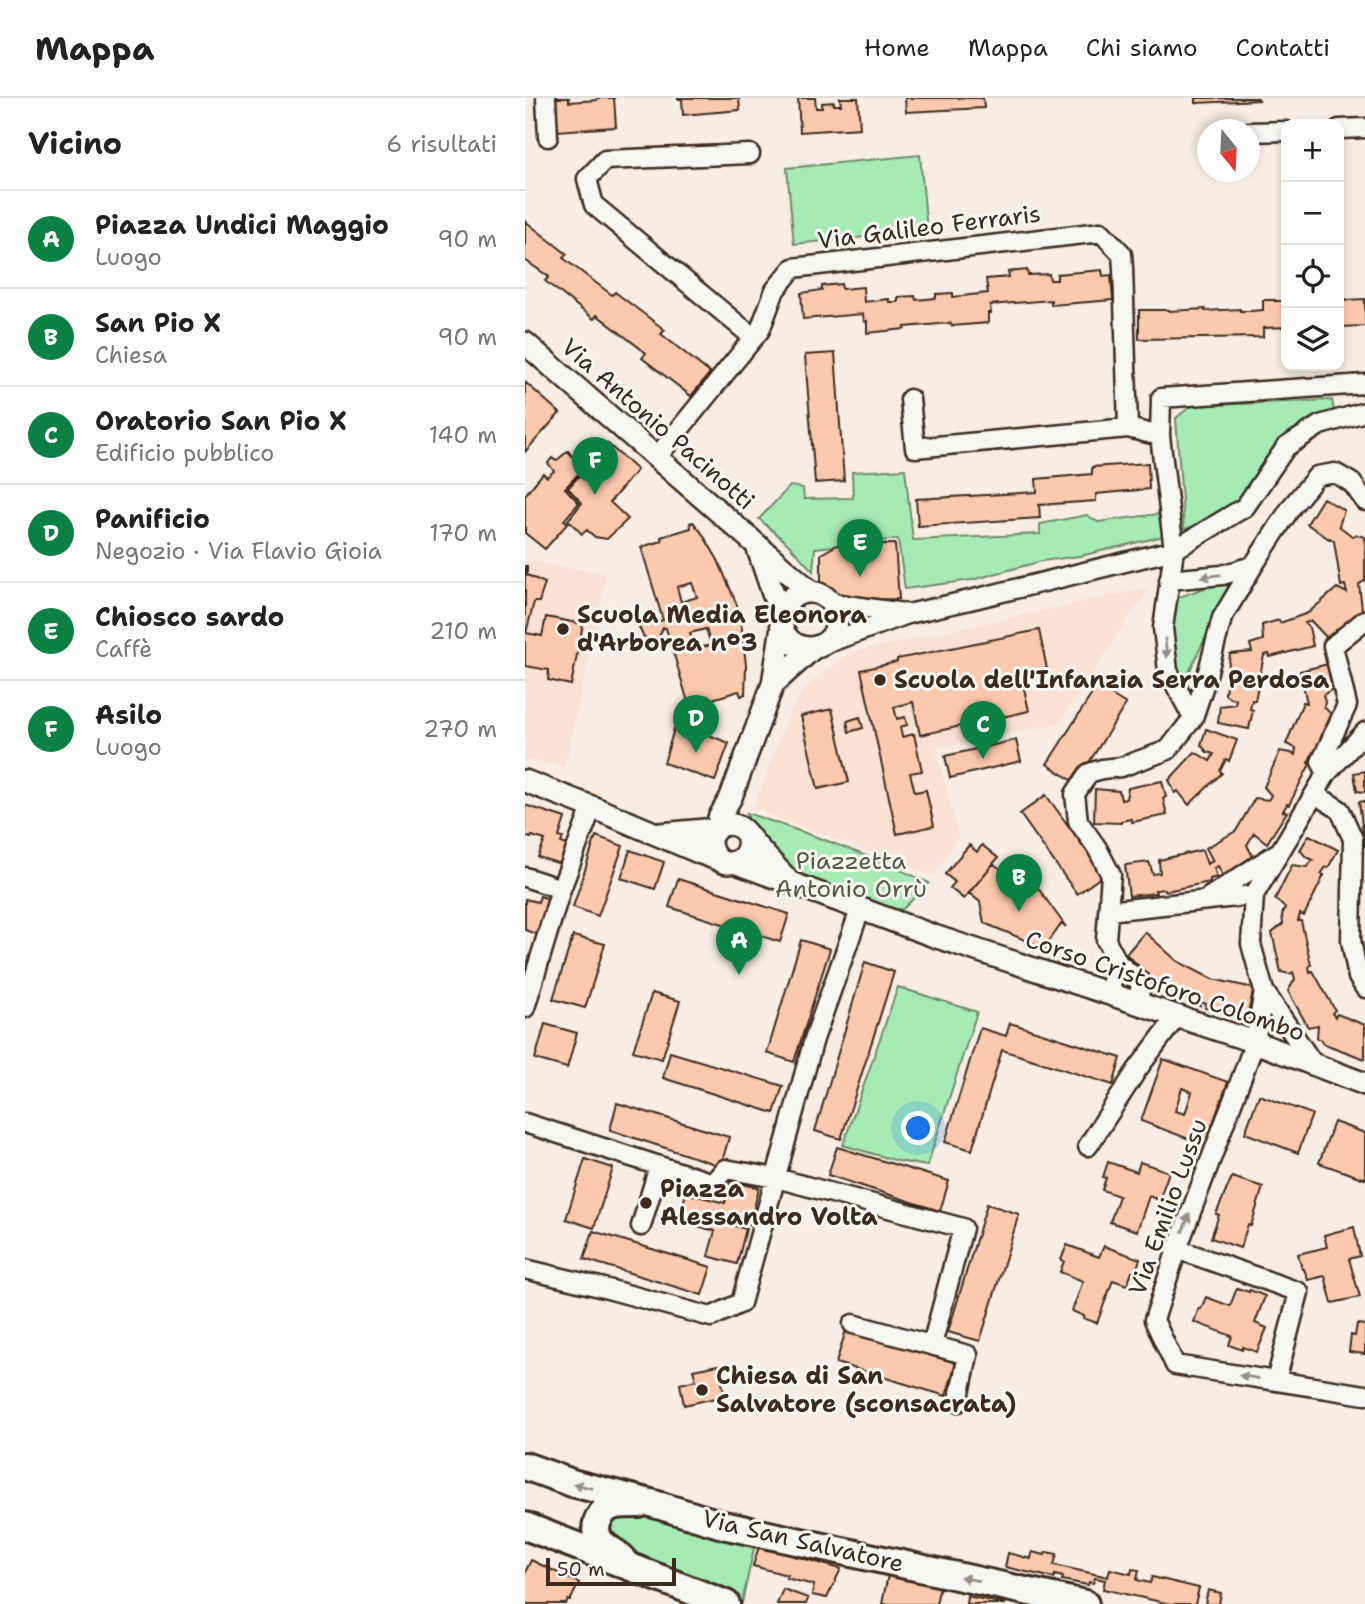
<!DOCTYPE html>
<html lang="it">
<head>
<meta charset="utf-8">
<style>
	body { margin:0; font-family:"Shantell Sans",sans-serif; background:#f6f6f6; color:#222 }
	.controls { position:absolute; right:21px; top:21px; display:grid; overflow:hidden; border-radius:14px; box-shadow:0 4px 10px #0003 }
	.controls button { width:63px; height:63px; display:grid; place-items:center; padding:0; border:0; border-bottom:2px solid #e0e0e0; background:#fff; color:#222; font:35px sans-serif }
	.compass { position:absolute; left:672px; top:21px; width:63px; height:63px; border-radius:50%; background:#fff; box-shadow:0 4px 10px #0003; rotate:162deg }
	.scale { position:absolute; left:21px; bottom:18px; width:130px; box-sizing:border-box; padding-left:7px; border:4px solid #3b2a1e; border-top:0; font-size:19px; line-height:24px; white-space:nowrap; color:#3b2a1e; -webkit-text-stroke:5px #f6f6f2; paint-order:stroke }
	.you { position:absolute; left:394px; top:1031px; width:24px; height:24px; margin:-18px; border:5px solid #fff; border-radius:50%; background:#1a73e8; box-shadow:0 0 0 10px #1a73e833 }
	.badge { display:grid; place-items:center; width:46px; height:46px; border-radius:50%; background:#0b8043; color:#fff; font-size:23px; font-weight:700 }
	.pin { position:absolute; translate:-50% -58px; filter:drop-shadow(0 2px 4px #0008) }
	.pin::after { content:''; position:absolute; top:37px; width:24px; height:21px; background:inherit; clip-path:polygon(0 0,100% 0,50% 100%) }
	.list { margin:0; padding:0; list-style:none }
	h2 { display:flex; justify-content:space-between; align-items:center; height:91px; margin:0; padding:0 28px; font-size:30px }
	h2 small { font-size:23px; font-weight:400; color:#767676 }
	.list li { display:grid; grid-template-columns:46px 1fr auto; gap:21px; align-items:center; box-sizing:border-box; height:98px; padding:0 28px; border-top:2px solid #e0e0e0 }
	.list b { display:block; font-size:26px; white-space:nowrap }
	.list p { margin:0; font-size:23px; white-space:nowrap; color:#767676 }
	.list em { font-size:23px; font-style:normal; color:#767676 }
	.icon { flex:none; width:38px; height:38px; fill:none; stroke:currentColor; stroke-width:2; stroke-linecap:round; stroke-linejoin:round }
	.map { position:relative; flex:none; width:840px; height:1506px; overflow:hidden }
	header { display:flex; align-items:center; gap:42px; box-sizing:border-box; height:98px; padding:0 35px; background:#fff; border-bottom:2px solid #e0e0e0 }
	header strong { font-size:33px }
	nav { display:flex; gap:38px; margin-inline-start:auto; font-size:24px }
	main { display:flex }
	aside { flex:1; background:#fff }
	.map>svg:first-child { display:block }
	.built { fill:#f9e2d4 }
	.green { fill:#a6ebb6; stroke:#708a6a; stroke-width:2 }
	.building { fill:#fdc9ae; stroke:#3b2a1e; stroke-width:2; fill-rule:evenodd }
	.lines { fill:none; stroke-linecap:round; stroke-linejoin:round }
	.minor-casing { stroke:#3b2a1e; stroke-width:23 }
	.tertiary-casing { stroke:#3b2a1e; stroke-width:26 }
	.primary-casing { stroke:#3b2a1e; stroke-width:32 }
	.minor { stroke:#f6f6f2; stroke-width:18 }
	.tertiary { stroke:#f6f6f2; stroke-width:21 }
	.primary { stroke:#f6f6f2; stroke-width:26 }
	.oneway { fill:#989088 }
	.poi-dot { fill:#3b2a1e; stroke:#f6f6f2; stroke-width:2.5 }
	.labels { text-anchor:middle; stroke-width:6; stroke-linejoin:round; paint-order:stroke }
	.street-label { font-size:24px; fill:#3b2a1e; stroke:#f6f6f2 }
	.poi-label { font-size:24px; font-weight:bold; fill:#3b2a1e; stroke:#f6f6f2; text-anchor:start }
	.park-label { font-size:24px; fill:#565a44; stroke:#f6f6f2 }
</style>
</head>
<body>
<header>
<strong>Mappa</strong>
<nav><a>Home</a><a>Mappa</a><a>Chi siamo</a><a>Contatti</a></nav>
</header>
<main>
<aside>
<h2>Vicino<small>6 risultati</small></h2>
<ul class="list">
<li><span class="badge">A</span><div><b>Piazza Undici Maggio</b><p>Luogo</p></div><em>90 m</em></li>
<li><span class="badge">B</span><div><b>San Pio X</b><p>Chiesa</p></div><em>90 m</em></li>
<li><span class="badge">C</span><div><b>Oratorio San Pio X</b><p>Edificio pubblico</p></div><em>140 m</em></li>
<li><span class="badge">D</span><div><b>Panificio</b><p>Negozio · Via Flavio Gioia</p></div><em>170 m</em></li>
<li><span class="badge">E</span><div><b>Chiosco sardo</b><p>Caffè</p></div><em>210 m</em></li>
<li><span class="badge">F</span><div><b>Asilo</b><p>Luogo</p></div><em>270 m</em></li>
</ul>
</aside>
<div class="map">
<svg width="840" height="1506" viewBox="0 0 840 1506">
	<rect width="100%" height="100%" fill="#f7ede4"/>
	<filter id="ink" filterUnits="userSpaceOnUse"><feTurbulence type="fractalNoise" baseFrequency=".0143" numOctaves="2"/><feDisplacementMap in="SourceGraphic" scale="14" xChannelSelector="R" yChannelSelector="G"/><feConvolveMatrix kernelMatrix="1 2 1 2 8 2 1 2 1" color-interpolation-filters="sRGB"/></filter>
	<g filter="url(#ink)">
		<path class="built" d="M0,462L82,476L40,669L0,661Z
			M625,489L535,625L411,651L434,738L409,778L228,710L264,616L281,589L323,555Z"/>
		<path class="green" d="M395,57L402,133L269,146L262,70Z
			M807,302L809,313L772,333L741,360L714,404L686,424L659,431L651,320L666,308Z
			M380,371L388,442L515,436V426L562,417L573,424L633,416L639,438L555,458L517,463L447,482L380,491L373,441L290,450L288,473L262,445L234,421L265,388L278,390L279,401L328,400L327,374Z
			M696,484L704,489L661,581L646,566L643,512L654,499Z
			M222,715C284,736 345,757 404,785L378,811L351,813L268,778L227,737Z
			M373,889L452,914L402,1068L373,1063L318,1047Z
			M108,1414L203,1438L229,1450L217,1505L206,1498L109,1464L82,1441V1424Z"/>
		<path class="building" d="M29,0H44V4L72,2V0H89L91,29L31,33Z
			M153,0H214L215,12L158,17L157,1H153Z
			M273,0H290L291,10H297V5L309,4V7H316L315,0H333L335,30L275,34Z
			M380,0H458L459,10L381,14Z
			M671,0H733L734,2L671,5Z
			M0,123L42,156L38,160L87,197L90,194L140,232L136,236L185,275L166,298L117,260L121,255L72,217L69,221L20,183L24,179L0,162Z
			M502,172L503,177L524,176L525,182H532V176L577,172L578,178L586,177L588,202L526,207V202L465,207L466,215H463V225L427,228L426,225L380,229V231L342,235V223L339,224L338,216L278,221L276,195L297,192V188L316,186L317,191L338,189L339,204L364,201V204H373V199L390,198L391,202L411,200V196L428,195V199L463,195L461,181L484,179L483,174Z
			M760,201L761,229L738,230V239L614,241V212H644V213L680,211V213L715,211V213H725L738,212V202H750V203H760Z
			M814,201H821V202L840,201V228L814,229Z
			M310,255L319,383L290,385L280,257Z
			M0,284L35,315L0,354Z
			M83,346L112,372L85,404L103,421L82,441L70,439L62,432L57,436L43,422L57,405L43,390Z
			M43,353L58,371L40,390L54,405L39,422L43,425L20,451L0,435V397L18,375L22,379L29,373L23,365L27,360L31,363Z
			M623,365L624,391L571,396V403L514,407L515,420L393,428L391,401L512,394L511,381L567,376V369Z
			M798,400L819,412L814,428L827,438L832,437L840,439V483L834,486L837,511L803,541L786,523L780,525L784,529L788,548L745,559L744,556L739,557L730,603L727,602L725,611L728,612L724,631L693,625L695,608L710,606L711,601L705,600L700,596L705,556L727,554L725,546L738,542L737,527L754,522L755,525L783,515L812,490L822,495L820,487L816,488L809,443L805,440L804,441L782,426Z
			M168,424L177,435L193,462L212,507L216,524L221,567L220,596L216,598L214,593L184,602L183,598L163,604L141,530H138L134,539L125,542L118,538L114,529L118,521L127,518L135,523L138,522L116,449L137,443L136,439L166,430L165,425ZM167,485L172,499L156,504L152,489ZM181,531L186,547L170,551L165,535Z
			M370,446L374,501L329,502L296,489V456L312,447Z
			M0,468H2V477L20,485L14,504H9L1,535L17,538L21,519L58,526L46,587L23,582L24,572L0,568Z
			M514,532L522,571L491,577L492,582L497,581L504,613L395,637L388,604L369,609L372,621L380,619L382,627L375,629L377,639L389,636L397,673L385,675L390,694L401,692L409,728L372,736L336,572L372,564V561Z
			M807,565L811,589L798,597L800,604L799,609L809,619L802,636L799,635L791,654H788L783,665L785,666L764,707L762,706L758,713L762,714L742,745L729,735L722,747L729,761L698,778L693,768L689,770L692,779L685,781V784L641,793L640,791L630,792L631,795L604,798L600,767L624,764L628,776L635,775L634,762L677,752L682,766L688,763L681,750L711,733L730,700L743,702L746,697L739,689L755,653L766,655L770,657L771,650L761,646L778,604L782,605L775,573Z
			M572,588L601,606L551,685L522,666Z
			M307,611L324,684L293,691L276,618Z
			M335,619L338,630L324,634L322,623Z
			M151,624L204,645L190,683L139,665Z
			M681,631L712,642L704,663L701,661L695,673L697,675L664,707L653,693L650,695L644,682L670,654L685,663L689,656L682,654L676,647Z
			M491,642L496,663L425,680L420,658Z
			M840,673V694L832,693L829,675Z
			M637,683L641,699L638,700L642,717L607,724L606,721L596,723V725L569,724L570,691L594,693L596,702L601,701L603,690Z
			M521,697L579,777L552,796L495,716Z
			M840,703V749L834,704Z
			M0,707L40,720L34,739L38,740L36,745L45,748L39,767L13,759L20,742L7,738L6,740L0,738Z
			M784,737L813,752L803,770L801,769L796,776L799,777L779,818L775,816L773,823H776L786,867L784,868L785,874L788,873L810,912L807,915L810,919L812,916L840,927V961L797,945V942L792,940L793,927L783,929L763,893L770,881L768,874L765,876L756,874L747,835L758,826L757,817L760,810L750,801L767,767L782,769L788,762L781,759L775,752Z
			M71,738L98,748L73,818L48,809Z
			M444,747L452,754L457,747L473,760L439,801L425,790L430,784L420,776Z
			M105,752L139,764L130,791L96,780Z
			M468,766L478,772L498,769L541,829L537,825L522,846L526,849L524,852L459,825L455,804L444,795Z
			M153,781L264,816L255,844L144,809Z
			M15,798L29,803L17,838L0,832V801L13,804Z
			M620,834L652,863L687,881L729,890L722,919L680,910L681,906L676,904L675,908L637,889L638,885L635,883L631,884L601,856Z
			M48,838L80,846L60,910L28,901Z
			M276,842L305,851L269,964L242,955Z
			M340,864L369,874L316,1041L290,1033Z
			M127,895L155,903L137,961L108,953Z
			M485,925L596,960L588,987L477,952L447,1052L420,1044L455,930L481,938Z
			M20,926L52,935L42,970L10,961Z
			M145,954L258,988L249,1015L138,980Z
			M638,961L703,984L680,1047L616,1023ZM657,990L667,994L660,1016L650,1013Z
			M734,997L787,1016L773,1055L720,1035Z
			M92,1005L204,1039L196,1068L85,1032Z
			M809,1024L840,1035V1081L794,1065Z
			M312,1049L424,1083L415,1113L303,1077Z
			M60,1061L88,1070L69,1130L41,1121Z
			M583,1064L612,1074L615,1064L644,1074L634,1102L624,1098L612,1133L585,1124L594,1098L577,1092L581,1080L578,1079Z
			M707,1079L738,1089L726,1128L723,1127L715,1150L686,1140L694,1117L691,1116Z
			M205,1083L234,1090L225,1126L212,1122L210,1128L221,1131L212,1166L183,1158L190,1133L154,1123L161,1095L200,1105Z
			M462,1106L494,1116L455,1243L423,1234Z
			M829,1129L835,1158L824,1161L835,1199L807,1205L800,1178L783,1182L779,1171H777L773,1156L802,1149L799,1137Z
			M68,1133L186,1169L177,1197L59,1161Z
			M542,1147L574,1159L579,1148L615,1161L610,1175L607,1174L602,1187L588,1182L572,1225L558,1220L559,1218L547,1213L558,1183L535,1174L539,1163L536,1162Z
			M712,1190L724,1194L725,1192L740,1198L730,1225L742,1230L732,1254L718,1249L717,1252L704,1247L707,1238L669,1224L674,1210L676,1211L681,1199L705,1208Z
			M832,1226L840,1227V1256L824,1254L826,1237L830,1238Z
			M321,1232L431,1265L421,1298L311,1265Z
			M193,1267L200,1298L159,1307L155,1286L171,1282L168,1272Z
			M234,1448L316,1471L302,1500L287,1497L289,1487L261,1480L262,1477L228,1468Z
			M507,1454L520,1457L521,1454L532,1456L529,1467L583,1479L585,1471L606,1476L607,1471L614,1472L612,1482L625,1485L627,1479L674,1490L670,1506H645L578,1491L580,1482L570,1480L568,1485L564,1484L563,1487L537,1482L538,1479L530,1477L529,1480L480,1469L483,1455L506,1461Z
			M6,1462L54,1485L45,1503L43,1502L41,1506H0V1475Z
			M363,1477L415,1488L411,1506H357Z
			M258,1491L283,1500L281,1506H252Z
			M683,1492L696,1495L694,1506H680Z
			M442,1498L481,1506H441Z"/>
		<g class="lines">
			<g class="minor-casing">
				<path id="minor" d="M21,0L23,39
					M814,31L840,30
					M724,34L761,33
					M225,56L80,62L62,81L69,107L229,240
					M385,301L390,350L603,330L635,338
					M132,359L235,232L250,192L268,170L576,134L597,156L598,170L603,330
					M644,482L697,477L728,468
					M307,505L379,515
					M297,547L383,516L449,501L649,452L720,409L761,349L795,327L840,314
					M668,620L643,573L638,530L649,452L635,338L636,300L840,286
					M802,675L796,664L822,607L808,548L840,522
					M790,696L815,712L828,741L826,842L833,879L840,890
					M0,779L36,791
					M684,799L752,755
					M583,813L729,797
					M739,893L730,944L652,1151L629,1222L650,1267L840,1297
					M583,896L593,865
					M613,905L616,885L593,865L581,842L586,777L572,750L553,723L550,696L564,675L577,671L596,669L643,652L668,620L681,581L697,520L728,468L767,408L792,378L810,375L827,385L840,403
					M0,910L36,791L67,709
					M789,967L739,893L726,846L729,797L802,675L840,634
					M0,1025L188,1085L200,1071L251,1080L438,1130L407,1247
					M563,1048L612,972L652,918
					M116,1128L134,1068
					M652,1151L774,1194L751,1283
					M0,1171L79,1190L186,1219L216,1205L289,941L335,812
					M328,1226L443,1257L433,1304"/>
			</g>
			<g class="tertiary-casing">
				<path id="tertiary" d="M0,245L286,494
					M232,448L256,519
					M256 522a28 28 0 1 1 56 0a28 28 0 1 1-56 0Z
					M248,586L288,550
					M0,683L67,709L176,755L192,761
					M196,728L194,720L206,699L248,586L257,528
					M136,736L180,732L189,734
					M222,737C230,761 199,776 188,755C176,733 205,715 221,735C233,751 247,765 261,780
					M209,764L409,838L730,944L840,986"/>
			</g>
			<g class="primary-casing">
				<path id="primary" d="M0,1368L47,1385L126,1405L198,1427L560,1506
					M0,1428L201,1506
					M97,1460C91,1455 80,1449 75,1443C65,1429 76,1410 91,1407C98,1406 106,1406 114,1406"/>
			</g>
			<use href="#minor" class="minor"/>
			<use href="#tertiary" class="tertiary"/>
			<use href="#primary" class="primary"/>
		</g>
		<defs><path id="oneway-solid" d="M-6-.8H1V-3.2L6.5 0L1 3.2V.8H-6Z" transform="scale(1.75)"/></defs>
		<g class="oneway">
			<use href="#oneway-solid" transform="translate(686 478) rotate(173)"/>
			<use href="#oneway-solid" transform="translate(641 550) rotate(84)"/>
			<use href="#oneway-solid" transform="translate(661 1125) rotate(-69)"/>
			<use href="#oneway-solid" transform="translate(724 1279) rotate(-171)"/>
			<use href="#oneway-solid" transform="translate(58 1388) rotate(-166)"/>
			<use href="#oneway-solid" transform="translate(445 1481) rotate(-168)"/>
		</g>
	</g>
	<g class="poi-dot">
		<circle cx="38" cy="531" r="7"/>
		<circle cx="355" cy="582" r="7"/>
		<circle cx="121" cy="1105" r="7"/>
		<circle cx="177" cy="1292" r="7"/>
	</g>
	<g class="labels">
		<g class="street-label">
			<text transform="translate(404 129) rotate(-7)" y="8">Via Galileo Ferraris</text>
			<text transform="translate(133 326) rotate(41)" y="8">Via Antonio Pacinotti</text>
			<text transform="translate(640 888) rotate(19)" y="8">Corso Cristoforo Colombo</text>
			<text transform="translate(643 1109) rotate(-70)" y="8">Via Emilio Lussu</text>
			<text transform="translate(278 1443) rotate(13)" y="8">Via San Salvatore</text>
		</g>
		<g class="poi-label">
			<text x="52" y="525">Scuola Media Eleonora<tspan x="52" dy="28">d'Arborea n°3</tspan></text>
			<text x="369" y="590">Scuola dell'Infanzia Serra Perdosa</text>
			<text x="135" y="1099">Piazza<tspan x="135" dy="28">Alessandro Volta</tspan></text>
			<text x="191" y="1286">Chiesa di San<tspan x="191" dy="28">Salvatore (sconsacrata)</tspan></text>
		</g>
		<g class="park-label">
			<text x="326" y="771">Piazzetta<tspan x="326" dy="28">Antonio Orrù</tspan></text>
		</g>
	</g>
</svg>
<div class="controls">
<button>+</button>
<button>−</button>
<button><svg class="icon" aria-label="locate" viewBox="0 0 24 24"><circle cx="12" cy="12" r="6"/><path d="M12 2v4M12 18v4M2 12h4M18 12h4"/></svg></button>
<button><svg class="icon" aria-label="layers" viewBox="0 0 24 24"><path d="M12 4l9 5-9 5-9-5zM3 14l9 5 9-5"/></svg></button>
</div>
<svg class="compass" viewBox="-18 -18 36 36"><path d="M0-13l5 13h-10z" fill="#e53935"/><path d="M0 13l5-13h-10z" fill="#767676"/></svg>
<div class="scale">50 m</div>
<div class="you"></div>
<div class="pin badge" style="left:214px;top:877px">A</div>
<div class="pin badge" style="left:494px;top:814px">B</div>
<div class="pin badge" style="left:458px;top:661px">C</div>
<div class="pin badge" style="left:171px;top:655px">D</div>
<div class="pin badge" style="left:335px;top:479px">E</div>
<div class="pin badge" style="left:70px;top:397px">F</div>
</div>
</main>
</body>
</html>
